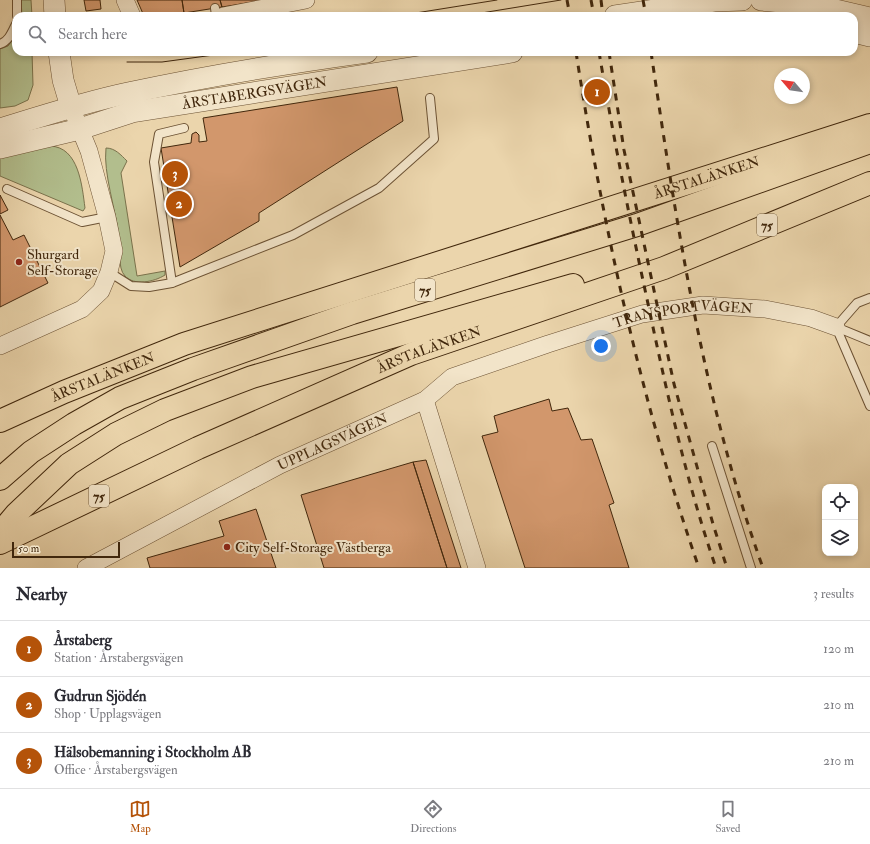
<!DOCTYPE html>
<html lang="en">
<head>
<meta charset="utf-8">
<style>
	body { margin:0; font-family:"IM FELL Double Pica",serif; background:#f7f7f7; color:#2b2b33 }
	.controls { position:absolute; right:12px; bottom:12px; display:grid; overflow:hidden; border-radius:8px; box-shadow:0 2px 6px #0003 }
	.controls button { width:36px; height:36px; display:grid; place-items:center; padding:0; border:0; border-bottom:1px solid #e1e1e2; background:#fff; color:#2b2b33; font:20px sans-serif }
	.compass { position:absolute; left:774px; top:68px; width:36px; height:36px; border-radius:50%; background:#fff; box-shadow:0 2px 6px #0003; rotate:299deg }
	.scale { position:absolute; left:12px; bottom:10px; width:108px; box-sizing:border-box; padding-left:4px; border:2px solid #41270c; border-top:0; font-size:11px; line-height:14px; white-space:nowrap; color:#41270c; -webkit-text-stroke:3px #f2e4c9; paint-order:stroke }
	.you { position:absolute; left:601px; top:346px; width:14px; height:14px; margin:-10px; border:3px solid #fff; border-radius:50%; background:#1a73e8; box-shadow:0 0 0 6px #1a73e833 }
	.badge { display:grid; place-items:center; width:26px; height:26px; border-radius:50%; background:#b45309; color:#fff; font-size:13px; font-weight:700 }
	.pin { position:absolute; translate:-50% -50%; border:2px solid #fff; box-shadow:0 1px 4px #0006 }
	.list { margin:0; padding:0; list-style:none }
	h2 { display:flex; justify-content:space-between; align-items:center; height:52px; margin:0; padding:0 16px; font-size:17px }
	h2 small { font-size:13px; font-weight:400; color:#7c7c81 }
	.list li { display:grid; grid-template-columns:26px 1fr auto; gap:12px; align-items:center; box-sizing:border-box; height:56px; padding:0 16px; border-top:1px solid #e1e1e2 }
	.list b { display:block; font-size:15px; white-space:nowrap }
	.list p { margin:0; font-size:13px; white-space:nowrap; color:#7c7c81 }
	.list em { font-size:13px; font-style:normal; color:#7c7c81 }
	.icon { flex:none; width:22px; height:22px; fill:none; stroke:currentColor; stroke-width:2; stroke-linecap:round; stroke-linejoin:round }
	.map { position:relative; flex:none; width:870px; height:568px; overflow:hidden }
	.search { position:absolute; background:#fff; box-shadow:0 2px 6px #0003; left:12px; right:12px; top:12px; height:44px; display:flex; align-items:center; gap:10px; box-sizing:border-box; padding:0 14px; border-radius:12px; color:#7c7c81; font-size:15px }
	.sheet { height:220px; background:#fff }
	nav { display:flex; justify-content:space-around; align-items:center; box-sizing:border-box; height:56px; border-top:1px solid #e1e1e2; background:#fff; font-size:11px; color:#7c7c81 }
	nav a { display:grid; justify-items:center; gap:2px }
	nav .on { color:#b45309 }
	.map>svg:first-child { display:block }
	.green { fill:#b2be8d; stroke:#7a724c }
	.building { fill:#d2976c; stroke:#41270c }
	.lines { fill:none; stroke-linecap:round; stroke-linejoin:round }
	.service-casing { stroke:#6c5234; stroke-width:10 }
	.minor-casing { stroke:#6c5234; stroke-width:18 }
	.tertiary-casing { stroke:#6c5234; stroke-width:22 }
	.motorway-casing { stroke:#41270c; stroke-width:24 }
	.service { stroke:#f2e4c9; stroke-width:8 }
	.minor { stroke:#f2e4c9; stroke-width:17 }
	.tertiary { stroke:#f2e4c9; stroke-width:21 }
	.motorway { stroke:#ebd5ac; stroke-width:22 }
	.tram { stroke:#41270c; stroke-width:1 }
	.rail { stroke:#41270c; stroke-width:3; stroke-dasharray:7 7; stroke-linecap:butt }
	.poi-dot { fill:#8f2418; stroke:#f2e4c9; stroke-width:1.5 }
	.labels { text-anchor:middle; stroke-width:4; stroke-linejoin:round; paint-order:stroke }
	.shield { fill:#f2e4c9; stroke:#766045; stroke-width:1 }
	.shield-label { font-size:13px; font-weight:bold; fill:#41270c }
	.street-label { font-size:14px; fill:#41270c; stroke:#f2e4c9 }
	.poi-label { font-size:14px; fill:#41270c; stroke:#f2e4c9; text-anchor:start }
</style>
</head>
<body>
<div class="map">
<svg width="870" height="568" viewBox="0 0 870 568">
	<rect width="100%" height="100%" fill="#ebd5ac"/>
	<filter id="stains"><feTurbulence type="fractalNoise" baseFrequency=".005" numOctaves="4"/><feColorMatrix values="0 0 0 0 .2 0 0 0 0 .09 0 0 0 0 .02 0 0 0 .5 -.17"/></filter>
	<radialGradient id="worn" r=".72"><stop offset=".6" stop-color="#630" stop-opacity="0"/><stop offset="1" stop-color="#630" stop-opacity=".3"/></radialGradient>
	<path class="green" d="M21,0H31L32,16H22Z
		M16,35V52H32L33,85L28,100L15,106L0,108V49L8,46Z
		M50,146C79,147 82,186 85,208L83,211L0,176V157Z
		M106,148C115,148 121,155 127,161L121,173L137,276L165,271V275C154,282 134,286 125,276C117,268 121,247 119,237C116,210 103,173 106,148Z"/>
	<path class="building" d="M84,0H100L101,9L86,11Z
		M137,0H182L184,13L164,16H144Z
		M182,0H220L222,7L184,13Z
		M220,0H266L222,7Z
		M397,87L403,121L259,213V221L180,267L161,148L191,143L192,134L196,132L199,135V142L207,141L203,118Z
		M0,195L8,210L0,214Z
		M0,215L13,240L24,235L48,283L0,307Z
		M549,399L552,411L568,408L581,440L592,439L614,503L609,505L629,568H525L482,436L498,432L494,416Z
		M426,460L461,568H447L413,462Z
		M413,462L447,568H324L301,495Z
		M256,509L276,568H150L147,558L224,536L219,521Z"/>
	<g class="lines">
		<g class="service-casing">
			<path id="service" d="M17,0V16
				M215,8L216,16
				M0,44C9,41 12,32 16,24
				M7,189L82,222L107,217
				M109,272L131,286L149,287L172,283L293,235L379,188L434,139L430,98
				M172,283L154,162L159,134L184,128
				M836,327L870,406
				M836,327L857,303L870,298
				M836,327L870,341
				M712,446L751,568"/>
		</g>
		<g class="minor-casing">
			<g id="minor">
				<path d="M125,0L132,16"/>
				<path d="M223,16L306,0"/>
				<path d="M0,346L82,309L101,291L109,272L114,251L107,217L89,151L71,107"/>
				<path d="M425,400L477,568"/>
				<path id="s1" d="M86,568L280,465L425,400L452,377L548,344L642,314L703,305L765,309L811,318L836,327"/>
			</g>
		</g>
		<g class="tertiary-casing">
			<g id="tertiary">
				<path d="M54,0L55,16"/>
				<path d="M761,0L814,5L870,18"/>
				<path d="M615,16L714,1L742,0"/>
				<path d="M854,32L870,36"/>
				<path d="M59,52L63,80L71,107"/>
				<path d="M0,129C42,116 85,102 128,93C207,76 287,63 367,52"/>
				<path id="s2" d="M0,148L80,129L132,112L512,52"/>
			</g>
		</g>
		<g class="motorway-casing">
			<g id="motorway">
				<path id="s3" d="M0,421L64,392L184,344L870,125"/>
				<path d="M0,479L31,452L74,424L120,398L193,369L352,313L637,225L870,142"/>
				<path d="M0,533L16,514L69,464L116,434L165,410L252,377L573,285"/>
				<path id="s4" d="M0,543L198,448L411,354L664,268L870,183"/>
			</g>
		</g>
		<use href="#service" class="service"/>
		<use href="#minor" class="minor"/>
		<use href="#tertiary" class="tertiary"/>
		<use href="#motorway" class="motorway"/>
		<path class="tram" d="M397,16L497,0
			M463,16L561,0
			M129,52H136
			M127,62H162L236,52"/>
		<path class="rail" d="M567,0L570,16
			M591,0L594,16
			M601,0L603,16
			M643,0L646,16
			M576,52C603,227 641,401 699,568
			M599,52C613,135 629,216 647,299C666,389 686,481 716,568
			M609,52L624,150L674,384L713,524L727,568
			M651,52C677,227 703,401 763,568"/>
	</g>
	<g class="poi-dot">
		<circle cx="19" cy="262" r="4"/>
		<circle cx="227" cy="547" r="4"/>
	</g>
	<g class="labels">
		<g class="shield">
			<rect x="757" y="214" width="20" height="22" rx="3"/>
			<rect x="415" y="279" width="20" height="22" rx="3"/>
			<rect x="89" y="485" width="20" height="22" rx="3"/>
		</g>
		<g class="shield-label">
			<text x="767" y="230">75</text>
			<text x="425" y="295">75</text>
			<text x="99" y="501">75</text>
		</g>
		<g class="street-label">
			<text dy="5" stroke="none"><textPath href="#s2" startOffset="261">ÅRSTABERGSVÄGEN</textPath></text>
			<text dy="5" stroke="none"><textPath href="#s3" startOffset="748">ÅRSTALÄNKEN</textPath></text>
			<text dy="5" stroke="none"><textPath href="#s1" startOffset="655">TRANSPORTVÄGEN</textPath></text>
			<text dy="5" stroke="none"><textPath href="#s4" startOffset="471">ÅRSTALÄNKEN</textPath></text>
			<text dy="5" stroke="none"><textPath href="#s3" startOffset="112">ÅRSTALÄNKEN</textPath></text>
			<text dy="5" stroke="none"><textPath href="#s1" startOffset="277">UPPLAGSVÄGEN</textPath></text>
		</g>
		<g class="poi-label">
			<text x="27" y="259">Shurgard<tspan x="27" dy="16">Self-Storage</tspan></text>
			<text x="235" y="552">City Self-Storage Västberga</text>
		</g>
	</g>
	<rect width="100%" height="100%" filter="url(#stains)"/>
	<rect width="100%" height="100%" fill="url(#worn)"/>
</svg>
<div class="controls">
<button><svg class="icon" aria-label="locate" viewBox="0 0 24 24"><circle cx="12" cy="12" r="6"/><path d="M12 2v4M12 18v4M2 12h4M18 12h4"/></svg></button>
<button><svg class="icon" aria-label="layers" viewBox="0 0 24 24"><path d="M12 4l9 5-9 5-9-5zM3 14l9 5 9-5"/></svg></button>
</div>
<svg class="compass" viewBox="-18 -18 36 36"><path d="M0-13l5 13h-10z" fill="#e53935"/><path d="M0 13l5-13h-10z" fill="#7c7c81"/></svg>
<div class="scale">50 m</div>
<div class="you"></div>
<div class="pin badge" style="left:597px;top:92px">1</div>
<div class="pin badge" style="left:179px;top:204px">2</div>
<div class="pin badge" style="left:175px;top:174px">3</div>
<div class="search"><svg class="icon" aria-label="search" viewBox="0 0 24 24"><circle cx="10" cy="10" r="6"/><path d="M15 15l6 6"/></svg>Search here</div>
</div>
<section class="sheet">
<h2>Nearby<small>3 results</small></h2>
<ul class="list">
<li><span class="badge">1</span><div><b>Årstaberg</b><p>Station · Årstabergsvägen</p></div><em>120 m</em></li>
<li><span class="badge">2</span><div><b>Gudrun Sjödén</b><p>Shop · Upplagsvägen</p></div><em>210 m</em></li>
<li><span class="badge">3</span><div><b>Hälsobemanning i Stockholm AB</b><p>Office · Årstabergsvägen</p></div><em>210 m</em></li>
</ul>
</section>
<nav>
<a class="on"><svg class="icon" aria-label="map" viewBox="0 0 24 24"><path d="M3 6l6-2 6 2 6-2v14l-6 2-6-2-6 2zM9 4v14M15 6v14"/></svg>Map</a>
<a><svg class="icon" aria-label="directions" viewBox="0 0 24 24"><path d="M12 3l9 9-9 9-9-9zM9 14v-3h6M13 9l2 2-2 2"/></svg>Directions</a>
<a><svg class="icon" aria-label="saved" viewBox="0 0 24 24"><path d="M7 4h10v16l-5-4-5 4z"/></svg>Saved</a>
</nav>
</body>
</html>
